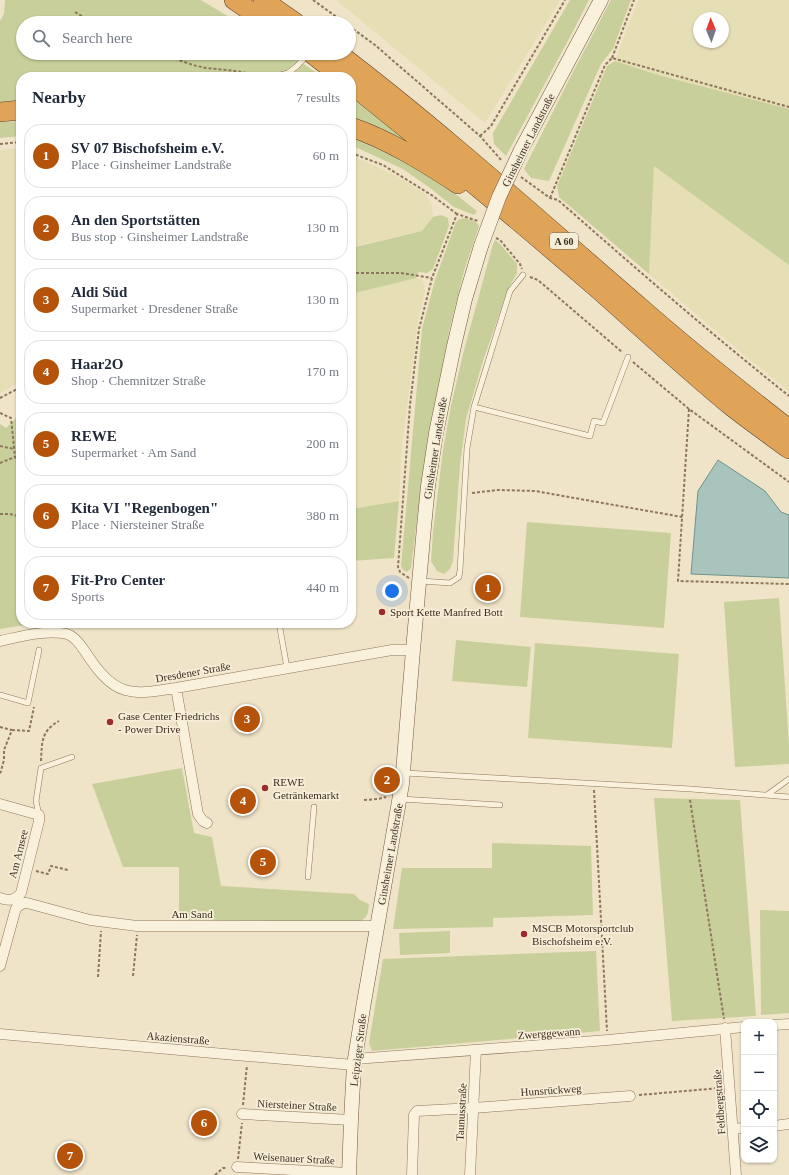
<!DOCTYPE html>
<html lang="en">
<head>
<meta charset="utf-8">
<style>
	body { margin:0; font-family:"Times New Roman",serif; background:#f6f6f7; color:#1f2937 }
	.controls { position:absolute; right:12px; bottom:12px; display:grid; overflow:hidden; border-radius:8px; box-shadow:0 1px 3px #0004 }
	.controls button { width:36px; height:36px; display:grid; place-items:center; padding:0; border:0; border-bottom:1px solid #e0e1e3; background:#fff; color:#1f2937; font:20px sans-serif }
	.compass { position:absolute; left:693px; top:12px; width:36px; height:36px; border-radius:50%; background:#fff; box-shadow:0 1px 3px #0004; rotate:358deg }
	.you { position:absolute; left:392px; top:591px; width:14px; height:14px; margin:-10px; border:3px solid #fff; border-radius:50%; background:#1a73e8; box-shadow:0 0 0 6px #1a73e833 }
	.badge { display:grid; place-items:center; width:26px; height:26px; border-radius:50%; background:#b45309; color:#fff; font-size:13px; font-weight:700 }
	.pin { position:absolute; translate:-50% -50%; border:2px solid #fff; box-shadow:0 1px 4px #0006 }
	.list { margin:0; padding:0; list-style:none }
	h2 { display:flex; justify-content:space-between; align-items:center; height:52px; margin:0; padding:0 16px; font-size:17px }
	h2 small { font-size:13px; font-weight:400; color:#747a83 }
	.list li { display:grid; grid-template-columns:26px 1fr auto; gap:12px; align-items:center; box-sizing:border-box; height:64px; margin:0 8px 8px; padding:0 8px; border:1px solid #e0e1e3; border-radius:16px }
	.list b { display:block; font-size:15px; white-space:nowrap }
	.list p { margin:0; font-size:13px; white-space:nowrap; color:#747a83 }
	.list em { font-size:13px; font-style:normal; color:#747a83 }
	.icon { flex:none; width:22px; height:22px; fill:none; stroke:currentColor; stroke-width:2; stroke-linecap:round; stroke-linejoin:round }
	.map { position:relative; flex:none; width:789px; height:1175px; overflow:hidden }
	.search { position:absolute; background:#fff; box-shadow:0 1px 3px #0004; left:16px; top:16px; width:340px; height:44px; display:flex; align-items:center; gap:10px; box-sizing:border-box; padding:0 14px; border-radius:22px; color:#747a83; font-size:15px }
	.panel { position:absolute; background:#fff; box-shadow:0 1px 3px #0004; left:16px; top:72px; width:340px; height:556px; border-radius:16px }
	.map>svg:first-child { display:block }
	.farmland { fill:#e6deb5; fill-rule:evenodd }
	.green { fill:#c9cf9b }
	.water { fill:#a9c4bc; stroke:#6f938a }
	.lines { fill:none; stroke-linecap:round; stroke-linejoin:round }
	.service-casing { stroke:#8d765c; stroke-width:6 }
	.minor-casing { stroke:#8d765c; stroke-width:11 }
	.secondary-casing { stroke:#6f573f; stroke-width:15 }
	.motorway-casing { stroke:#5b4430; stroke-width:20 }
	.path { stroke:#8d765c; stroke-width:2; stroke-dasharray:3 2; stroke-linecap:butt }
	.service { stroke:#faf1dc; stroke-width:5 }
	.minor { stroke:#faf1dc; stroke-width:10 }
	.secondary { stroke:#faf1dc; stroke-width:14 }
	.motorway { stroke:#e0a458; stroke-width:19 }
	.secondary-bridge-casing { stroke:#6f573f; stroke-width:15; stroke-linecap:butt }
	.secondary-bridge { stroke:#faf1dc; stroke-width:14 }
	.poi-dot { fill:#9e2a2b; stroke:#f7eed8; stroke-width:1.5 }
	.labels { text-anchor:middle; stroke-width:3.5; stroke-linejoin:round; paint-order:stroke }
	.shield { fill:#f7eed8; stroke:#756857; stroke-width:1 }
	.shield-label { font-size:10px; font-weight:bold; fill:#3d2e20 }
	.street-label { font-size:11px; fill:#3d2e20; stroke:#f7eed8 }
	.poi-label { font-size:11px; fill:#3d2e20; stroke:#f7eed8; text-anchor:start }
</style>
</head>
<body>
<div class="map">
<svg width="789" height="1175" viewBox="0 0 789 1175">
	<rect width="100%" height="100%" fill="#f0e4c8"/>
	<path class="farmland" d="M336,0H560L485,123Z
		M638,0H789V111L658,75L615,61ZM699,18H723V42H699Z
		M21,148V381L0,393V150Z
		M351,155L395,175L424,193L432,205L433,217L422,231L351,247Z
		M654,166L789,264V391L750,360L649,274Z
		M416,278L421,279L424,284L425,291L418,321L415,345L402,445L399,501L351,509V294Z"/>
	<path class="green" d="M5,0H201L239,23H23V53H287L323,77H21V103L0,105V21L4,14Z
		M570,0H589L571,35L506,156L494,144L493,133Z
		M611,0H631L613,49L601,64L549,181L531,178L524,169L572,74Z
		M615,61L658,75L789,109V265L654,166L649,274L559,197L557,186L607,66Z
		M351,97L410,143L351,119Z
		M21,121V136L0,138V122Z
		M351,137L356,138L409,164L454,193L477,211L474,215L454,207L430,188L403,169L351,145Z
		M441,215L448,218L449,226L433,269L427,273L419,272L416,278L351,294V248L422,231L433,217Z
		M465,218L475,221L479,226L464,271L449,331L427,471L418,512L411,568L407,572L403,570L401,566L422,329L435,280L456,222L460,219Z
		M495,240L499,243L517,264V273L508,289L482,364L466,419L460,465L453,561L450,569L444,574L437,571L431,561L433,532L443,450L451,406L463,354L493,244Z
		M21,413V623H37L0,629V424L6,428Z
		M399,501L394,558L351,561V509Z
		M527,522L671,533L664,628L520,617Z
		M779,598L789,745V764L735,767L724,602Z
		M456,640L531,647L527,687L452,681Z
		M535,643L679,654L672,748L528,738Z
		M182,768L194,833L212,837L221,886L354,894L360,900L369,904C368,914 368,917 359,922L179,920V867H123L92,784Z
		M654,798L740,800L756,1016L672,1021Z
		M492,843L591,846L593,915L493,918V927L393,929L402,868H492Z
		M760,910L789,911V1013L761,1015Z
		M450,931V953L400,955L399,933Z
		M596,951L600,1031L372,1051L369,1043L383,959Z"/>
	<path class="water" d="M718,460L765,491L781,512L789,515V578L691,574L698,491Z"/>
	<g class="lines">
		<g class="service-casing">
			<path id="service" d="M273,77L288,73L297,66L308,54
				M474,407L590,436L594,421L603,423L628,357
				M421,581L450,583L459,577L460,570L467,448L474,407L510,291L523,275
				M279,623L287,668
				M0,695L28,703L39,650
				M405,773L691,789L789,797
				M767,795L789,779
				M401,799L500,805
				M39,815L36,801L41,768L72,757
				M308,877L314,807"/>
		</g>
		<g class="minor-casing">
			<path id="minor" d="M0,641C19,637 47,629 67,634C74,636 80,644 84,650C94,665 107,685 125,690C141,695 160,690 176,688L392,650H413
				M176,688L198,814L203,821L207,823
				M0,804L39,815V821L21,893C15,901 9,901 0,898
				M0,966L16,908L23,903H27L90,920L137,926H378
				M774,1025L789,1024
				M725,1028L736,1175
				M0,1034L247,1056L354,1065
				M355,1059L608,1040L744,1027
				M242,1114L351,1120
				M774,1126L789,1124
				M733,1129L744,1128
				M237,1167L349,1173
				M412,1175L414,1115L417,1111L473,1108L630,1096
				M470,1175L476,1050"/>
		</g>
		<g class="secondary-casing">
			<path id="secondary" d="M521,150L601,0
				M349,1175L351,1120L354,1065L363,1008L402,784L413,650L424,527L428,486L436,433L454,346L465,299L481,246"/>
		</g>
		<g class="motorway-casing">
			<path id="motorway" d="M234,0L268,23
				M263,0L296,23
				M311,53L342,77
				M338,53C443,133 541,222 641,308C689,350 739,390 789,429
				M351,84C435,151 518,220 599,290C643,329 686,369 731,406C750,421 770,435 789,449
				M0,112L21,110
				M351,127C389,140 424,162 458,184"/>
		</g>
		<path class="path" d="M313,0L345,23
			M75,12L93,23
			M349,26L375,45L480,136L502,161
			M161,53C176,59 190,65 206,68C225,70 244,71 262,77
			M612,58L634,0
			M480,136L491,126L565,0
			M0,144L21,142
			M351,153L383,165L433,196L457,214
			M521,177L550,198L558,200C634,267 710,333 789,396
			M550,198L605,65L612,58L789,107
			M496,238L500,240L520,264L522,269
			M351,273H401L432,278
			M530,277L538,280L622,352
			M633,362L689,409L789,482
			M0,398L21,387
			M689,409L678,581L789,584
			M0,413L11,418L15,457L21,471
			M0,446L14,449
			M0,463L15,457
			M472,493L498,490L535,491L682,517
			M0,514H10L21,517
			M409,578L400,572L398,567L410,405L419,329L432,278L457,214L478,221
			M0,727L12,730L4,750V760L0,774
			M12,730L29,731L34,707
			M41,761C42,742 41,731 59,721
			M594,790L607,1031
			M364,800L378,799L386,797
			M690,800L724,1019
			M36,871L48,874L51,866L68,870
			M133,976L137,935
			M98,977L101,931
			M639,1095L720,1088
			M243,1105L247,1065
			M238,1159L242,1123
			M215,1175L223,1168H227"/>
		<use href="#service" class="service"/>
		<use href="#minor" class="minor"/>
		<use href="#secondary" class="secondary"/>
		<use href="#motorway" class="motorway"/>
		<g class="secondary-bridge-casing">
			<path id="secondary-bridge" d="M481,246L499,197L521,150"/>
		</g>
		<use href="#secondary-bridge" class="secondary-bridge"/>
	</g>
	<g class="poi-dot">
		<circle cx="382" cy="612" r="4"/>
		<circle cx="110" cy="722" r="4"/>
		<circle cx="265" cy="788" r="4"/>
		<circle cx="524" cy="934" r="4"/>
	</g>
	<g class="labels">
		<rect class="shield" x="550" y="233" width="28" height="16" rx="3"/>
		<g class="shield-label">
			<text x="564" y="245">A 60</text>
		</g>
		<g class="street-label">
			<text transform="translate(528 140) rotate(-63)" y="4">Ginsheimer Landstraße</text>
			<text transform="translate(435 448) rotate(-81)" y="4">Ginsheimer Landstraße</text>
			<text transform="translate(193 672) rotate(-10)" y="4">Dresdener Straße</text>
			<text transform="translate(18 854) rotate(-76)" y="4">Am Arnsee</text>
			<text transform="translate(390 854) rotate(-80)" y="4">Ginsheimer Landstraße</text>
			<text x="192" y="918">Am Sand</text>
			<text transform="translate(549 1033) rotate(-4)" y="4">Zwerggewann</text>
			<text transform="translate(178 1038) rotate(5)" y="4">Akazienstraße</text>
			<text transform="translate(358 1050) rotate(-83)" y="4">Leipziger Straße</text>
			<text transform="translate(551 1090) rotate(-4)" y="4">Hunsrückweg</text>
			<text transform="translate(719 1102) rotate(-94)" y="4">Feldbergstraße</text>
			<text transform="translate(297 1105) rotate(3)" y="4">Niersteiner Straße</text>
			<text transform="translate(461 1112) rotate(-87)" y="4">Taunusstraße</text>
			<text transform="translate(294 1158) rotate(3)" y="4">Weisenauer Straße</text>
		</g>
		<g class="poi-label">
			<text x="390" y="616">Sport Kette Manfred Bott</text>
			<text x="118" y="720">Gase Center Friedrichs<tspan x="118" dy="13">- Power Drive</tspan></text>
			<text x="273" y="786">REWE<tspan x="273" dy="13">Getränkemarkt</tspan></text>
			<text x="532" y="932">MSCB Motorsportclub<tspan x="532" dy="13">Bischofsheim e.V.</tspan></text>
		</g>
	</g>
</svg>
<div class="controls">
<button>+</button>
<button>−</button>
<button><svg class="icon" aria-label="locate" viewBox="0 0 24 24"><circle cx="12" cy="12" r="6"/><path d="M12 2v4M12 18v4M2 12h4M18 12h4"/></svg></button>
<button><svg class="icon" aria-label="layers" viewBox="0 0 24 24"><path d="M12 4l9 5-9 5-9-5zM3 14l9 5 9-5"/></svg></button>
</div>
<svg class="compass" viewBox="-18 -18 36 36"><path d="M0-13l5 13h-10z" fill="#e53935"/><path d="M0 13l5-13h-10z" fill="#747a83"/></svg>
<div class="you"></div>
<div class="pin badge" style="left:488px;top:588px">1</div>
<div class="pin badge" style="left:387px;top:780px">2</div>
<div class="pin badge" style="left:247px;top:719px">3</div>
<div class="pin badge" style="left:243px;top:801px">4</div>
<div class="pin badge" style="left:263px;top:862px">5</div>
<div class="pin badge" style="left:204px;top:1123px">6</div>
<div class="pin badge" style="left:70px;top:1156px">7</div>
<div class="search"><svg class="icon" aria-label="search" viewBox="0 0 24 24"><circle cx="10" cy="10" r="6"/><path d="M15 15l6 6"/></svg>Search here</div>
<section class="panel">
<h2>Nearby<small>7 results</small></h2>
<ul class="list">
<li><span class="badge">1</span><div><b>SV 07 Bischofsheim e.V.</b><p>Place · Ginsheimer Landstraße</p></div><em>60 m</em></li>
<li><span class="badge">2</span><div><b>An den Sportstätten</b><p>Bus stop · Ginsheimer Landstraße</p></div><em>130 m</em></li>
<li><span class="badge">3</span><div><b>Aldi Süd</b><p>Supermarket · Dresdener Straße</p></div><em>130 m</em></li>
<li><span class="badge">4</span><div><b>Haar2O</b><p>Shop · Chemnitzer Straße</p></div><em>170 m</em></li>
<li><span class="badge">5</span><div><b>REWE</b><p>Supermarket · Am Sand</p></div><em>200 m</em></li>
<li><span class="badge">6</span><div><b>Kita VI &quot;Regenbogen&quot;</b><p>Place · Niersteiner Straße</p></div><em>380 m</em></li>
<li><span class="badge">7</span><div><b>Fit-Pro Center</b><p>Sports</p></div><em>440 m</em></li>
</ul>
</section>
</div>
</body>
</html>
